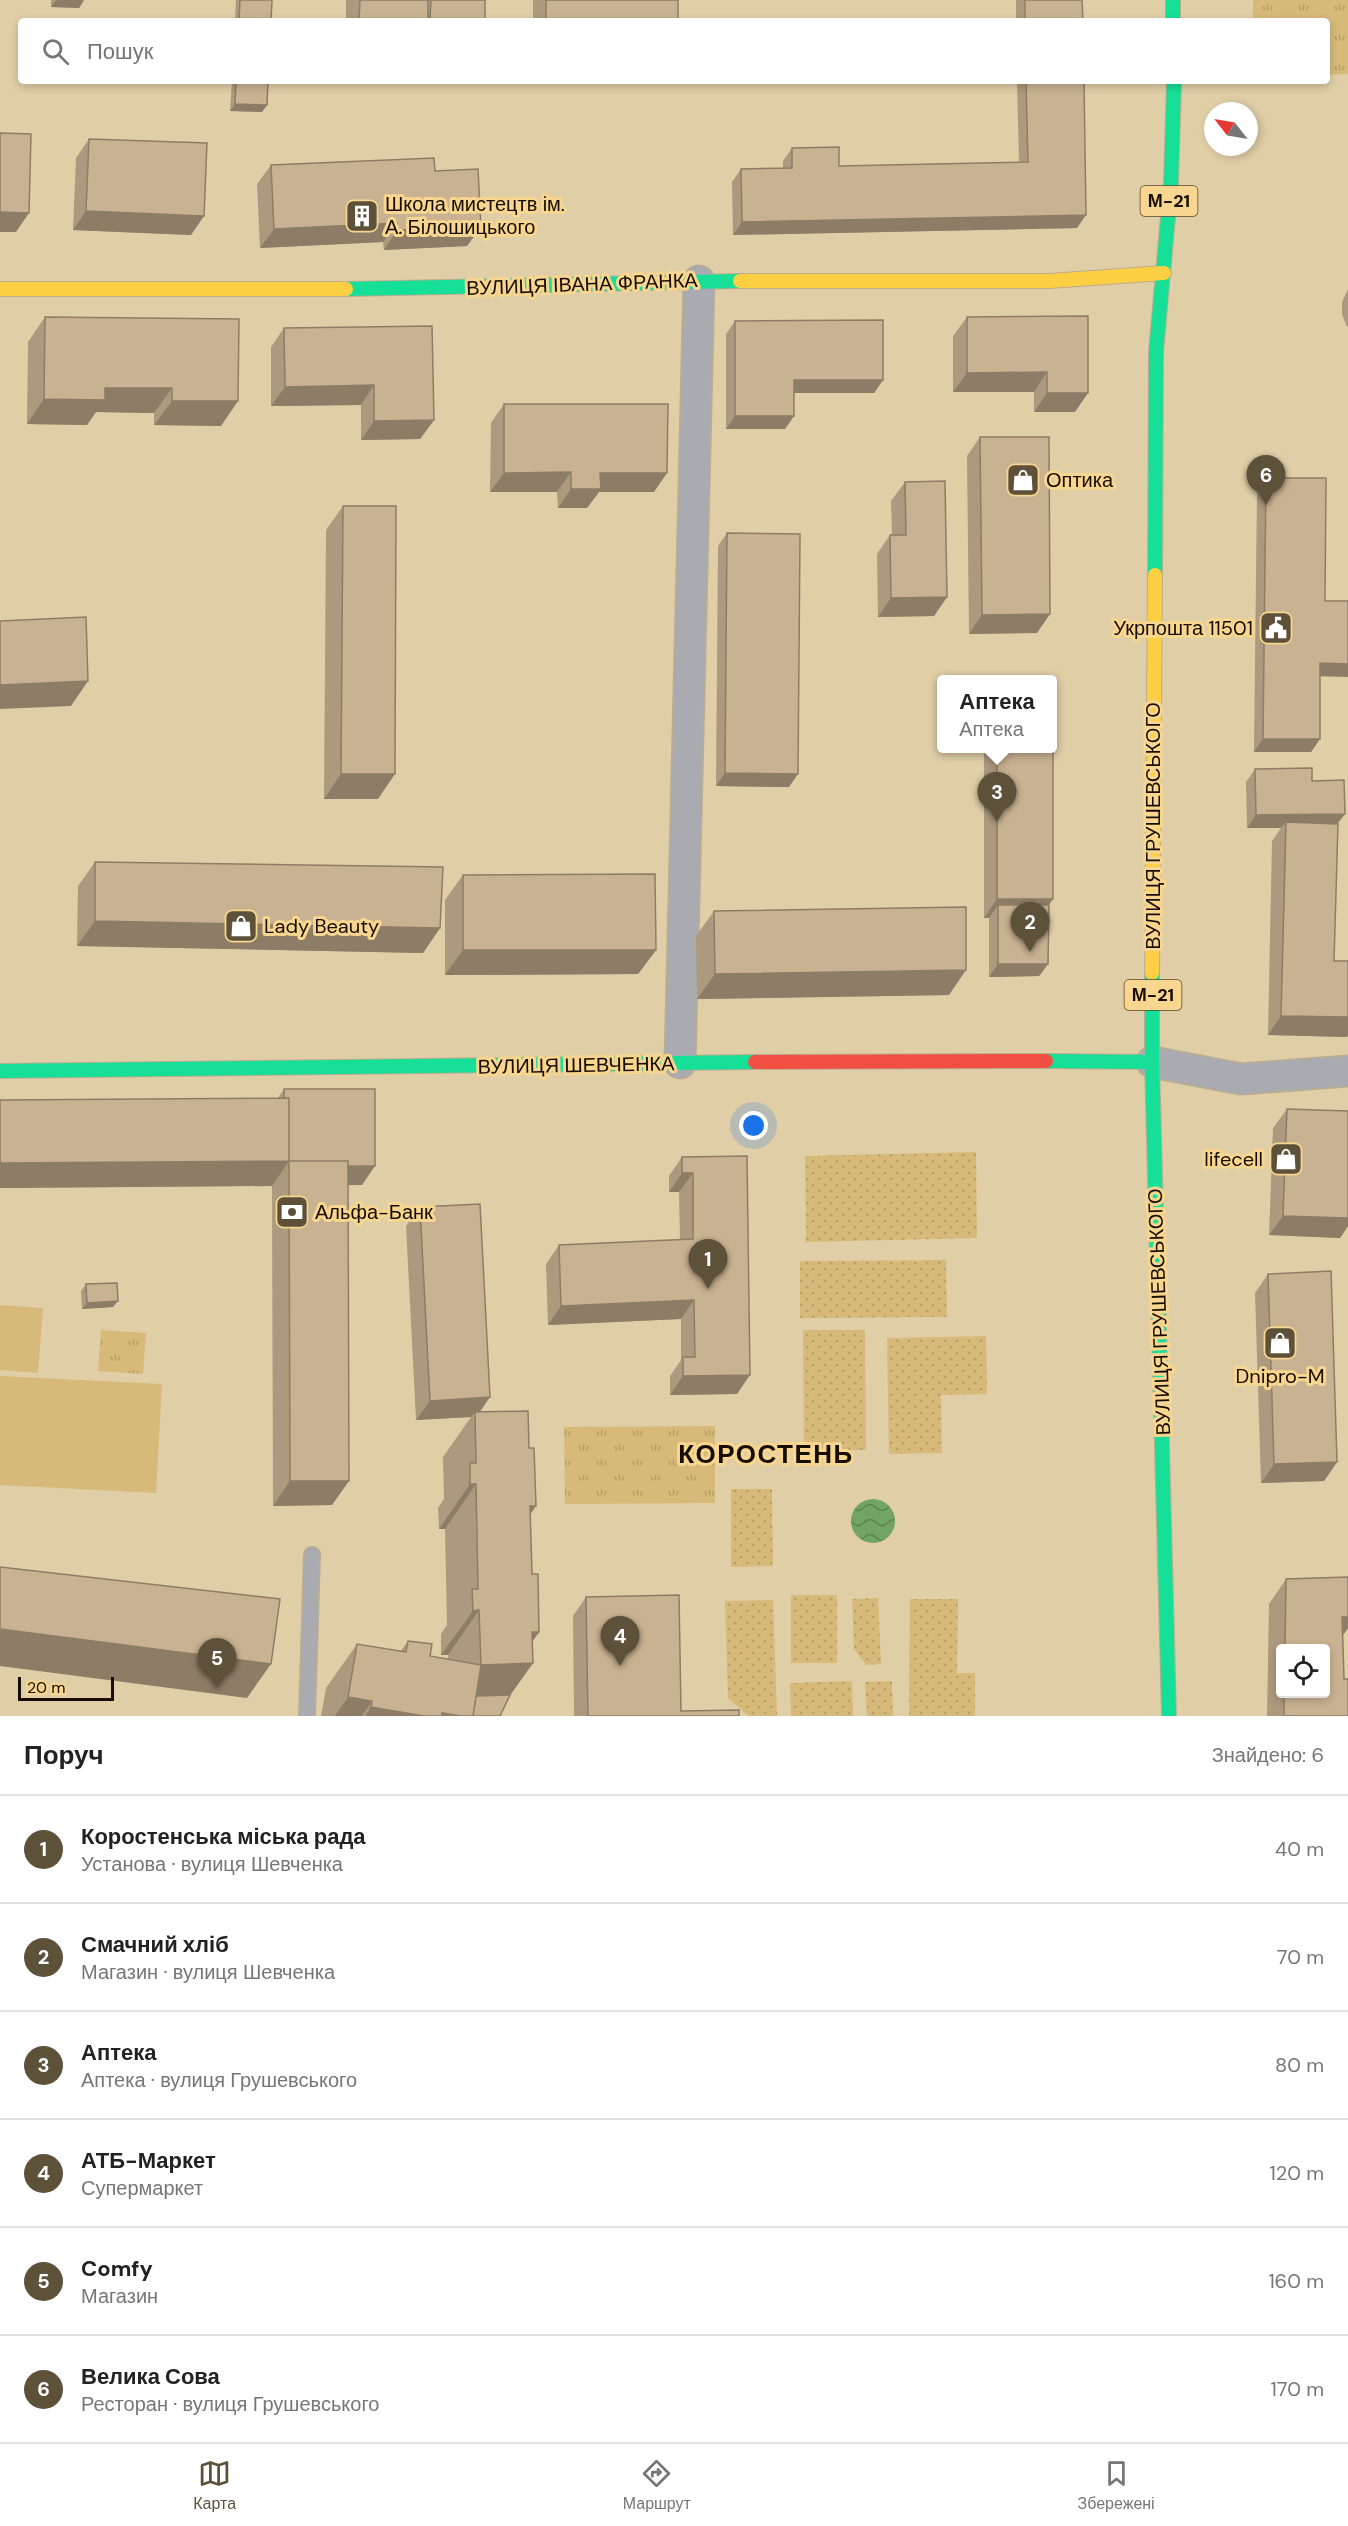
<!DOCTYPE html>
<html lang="uk">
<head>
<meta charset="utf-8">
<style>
	body { margin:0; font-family:"DM Sans",sans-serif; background:#f6f6f6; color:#222 }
	.controls { position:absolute; right:18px; bottom:18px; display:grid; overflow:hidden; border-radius:6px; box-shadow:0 3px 9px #0003 }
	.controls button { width:54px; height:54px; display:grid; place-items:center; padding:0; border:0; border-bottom:2px solid #e0e0e0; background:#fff; color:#222; font:30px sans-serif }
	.compass { position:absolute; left:1204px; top:102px; width:54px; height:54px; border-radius:50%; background:#fff; box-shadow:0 3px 9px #0003; rotate:301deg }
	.scale { position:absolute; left:18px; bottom:15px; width:96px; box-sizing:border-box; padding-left:6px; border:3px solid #160d00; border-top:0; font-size:16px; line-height:21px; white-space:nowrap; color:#160d00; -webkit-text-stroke:4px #f8d68f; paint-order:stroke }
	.you { position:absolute; left:754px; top:1126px; width:21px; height:21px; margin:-15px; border:4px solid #fff; border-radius:50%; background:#1a73e8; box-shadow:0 0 0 9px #1a73e833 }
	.badge { display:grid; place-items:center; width:39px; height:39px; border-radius:50%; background:#5d513a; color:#fff; font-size:20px; font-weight:700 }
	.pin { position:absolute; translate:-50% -50px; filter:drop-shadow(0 2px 3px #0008) }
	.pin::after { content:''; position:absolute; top:32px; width:21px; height:18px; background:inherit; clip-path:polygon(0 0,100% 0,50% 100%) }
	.popup { position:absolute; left:937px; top:675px; width:120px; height:78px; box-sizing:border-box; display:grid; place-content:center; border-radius:6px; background:#fff; filter:drop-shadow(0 2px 4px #0005); font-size:20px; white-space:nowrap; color:#767676 }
	.popup b { font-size:22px; color:#222 }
	.popup::after { content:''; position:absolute; left:50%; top:100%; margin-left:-12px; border:12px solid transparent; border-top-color:#fff }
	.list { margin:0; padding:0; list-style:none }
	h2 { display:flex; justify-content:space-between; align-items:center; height:78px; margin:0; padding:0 24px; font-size:26px }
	h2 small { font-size:20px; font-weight:400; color:#767676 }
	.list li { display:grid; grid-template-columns:39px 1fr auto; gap:18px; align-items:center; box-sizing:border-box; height:108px; padding:0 24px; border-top:2px solid #e0e0e0 }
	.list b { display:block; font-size:22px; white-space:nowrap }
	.list p { margin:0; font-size:20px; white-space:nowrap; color:#767676 }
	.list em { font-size:20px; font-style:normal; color:#767676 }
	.icon { flex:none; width:33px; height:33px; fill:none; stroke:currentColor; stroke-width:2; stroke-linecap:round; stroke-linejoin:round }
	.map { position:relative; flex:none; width:1348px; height:1716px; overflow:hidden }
	.search { position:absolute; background:#fff; box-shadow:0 3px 9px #0003; left:18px; right:18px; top:18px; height:66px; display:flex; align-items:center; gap:15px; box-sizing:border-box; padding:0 21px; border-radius:6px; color:#767676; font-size:22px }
	.sheet { height:726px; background:#fff }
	nav { display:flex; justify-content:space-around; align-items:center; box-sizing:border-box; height:84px; border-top:2px solid #e0e0e0; background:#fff; font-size:16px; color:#767676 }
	nav a { display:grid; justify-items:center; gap:3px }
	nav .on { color:#5d513a }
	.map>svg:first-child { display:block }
	.grass { fill:url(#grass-dots) }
	.park { fill:url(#park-tufts) }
	.pitch { fill:#d7ba7a }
	.water { fill:url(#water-waves) }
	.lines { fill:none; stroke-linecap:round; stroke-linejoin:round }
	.lane-casing { stroke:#bbad90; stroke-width:18 }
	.street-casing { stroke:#bbad90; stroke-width:33 }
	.fast-casing { stroke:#bbad90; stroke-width:16 }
	.slow-casing { stroke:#bbad90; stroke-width:16 }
	.jam-casing { stroke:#bbad90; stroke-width:16 }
	.lane { stroke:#a9abb0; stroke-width:15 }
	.street { stroke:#a9abb0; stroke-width:30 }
	.fast { stroke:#16e098; stroke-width:14 }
	.slow { stroke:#ffcf43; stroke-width:14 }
	.jam { stroke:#f24e42; stroke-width:14 }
	.wall { fill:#ad997d; fill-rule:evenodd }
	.shaded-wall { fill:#8d7d66 }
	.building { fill:#c9b291; stroke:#8d7d66; stroke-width:1.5 }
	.labels { text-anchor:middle; stroke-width:6; stroke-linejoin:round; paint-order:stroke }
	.shield { fill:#f8d68f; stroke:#5a492b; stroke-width:1.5 }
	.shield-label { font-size:18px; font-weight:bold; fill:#160d00 }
	.poi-label { font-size:20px; fill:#160d00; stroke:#f8d68f; text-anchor:start }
	.street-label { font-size:20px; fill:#160d00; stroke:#f8d68f }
	.district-label { font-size:26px; font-weight:bold; letter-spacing:1.5px; fill:#160d00; stroke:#f8d68f }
</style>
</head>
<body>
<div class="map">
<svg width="1348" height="1716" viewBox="0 0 1348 1716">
	<defs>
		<pattern id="grass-dots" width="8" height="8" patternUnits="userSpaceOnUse" patternTransform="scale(1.5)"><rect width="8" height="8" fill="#d7ba7a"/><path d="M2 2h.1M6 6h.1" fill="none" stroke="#b89f68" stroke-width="1.8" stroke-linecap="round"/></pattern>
		<pattern id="park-tufts" width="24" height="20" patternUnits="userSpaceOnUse" patternTransform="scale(1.5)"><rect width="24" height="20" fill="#d7ba7a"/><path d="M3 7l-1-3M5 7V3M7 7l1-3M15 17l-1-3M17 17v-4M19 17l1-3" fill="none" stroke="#b89f68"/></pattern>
		<pattern id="water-waves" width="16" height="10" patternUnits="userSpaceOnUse" patternTransform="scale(1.5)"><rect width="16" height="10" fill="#71a465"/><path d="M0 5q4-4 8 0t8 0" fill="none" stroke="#5c8451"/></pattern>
	</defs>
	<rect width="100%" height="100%" fill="#e0cea7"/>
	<path class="grass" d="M976,1152L977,1238L806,1242L805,1156Z
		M946,1260L947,1317L800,1318V1261Z
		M803,1330H865L866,1450H804Z
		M986,1336L987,1394L941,1395L942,1453L889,1454L887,1338Z
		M731,1489H772L773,1566L731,1567Z
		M791,1595H837V1663H791Z
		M878,1598L881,1664L866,1665L854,1649L852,1599Z
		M910,1599H958L957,1673H975V1716H909Z
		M773,1600L777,1716H748L728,1698L725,1601Z
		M852,1681L853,1716H791L790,1683Z
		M892,1681L893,1716H867L865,1682Z"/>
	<path class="park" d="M1253,0H1348V74L1327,75V21H1253Z
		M101,1330L146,1333L143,1374L98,1371Z
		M715,1426V1503L565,1504L564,1427Z"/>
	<path class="pitch" d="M0,1305L43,1308L38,1373L0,1370Z
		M0,1376L162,1384L156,1493L0,1485Z"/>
	<path class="water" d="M851 1521a22 22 0 1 1 44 0a22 22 0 1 1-44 0Z"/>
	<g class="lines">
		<g class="lane-casing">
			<path id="lane" d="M307,1716L312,1555"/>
		</g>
		<g class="street-casing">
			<path id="street" d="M1152,1062L1241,1079L1348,1071
				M680,1063L699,281"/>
		</g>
		<g class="fast-casing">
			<path id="fast" d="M1173,0V21
				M346,289L740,281
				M1155,575L1156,352L1171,183L1174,81
				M1152,973V1062L1169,1716
				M1046,1061L1152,1062
				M0,1071L755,1062"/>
		</g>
		<g class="slow-casing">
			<path id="slow" d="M740,281H1049L1164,273
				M0,289H346
				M1152,973L1155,575"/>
		</g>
		<g class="jam-casing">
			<path id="jam" d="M755,1062L1046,1061"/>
		</g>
		<use href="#lane" class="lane"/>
		<use href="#street" class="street"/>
		<use href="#fast" class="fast"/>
		<use href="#slow" class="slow"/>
		<use href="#jam" class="jam"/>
	</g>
	<path class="wall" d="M51,0H84L79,8L51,7Z
		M236,0H272L271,21H235Z
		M346,0H485V21H346Z
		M533,0H678V21H533Z
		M1016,0H1082L1083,21H1016Z
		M232,81H268L267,105L262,112L230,111Z
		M1017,81H1084L1077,228L733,235L732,182L741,169L783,168V161L792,148L839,166L1019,162Z
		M89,139L191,235L73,230L76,158Z
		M271,165L435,171L481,227L467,246L384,250L383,242L260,248L257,184Z
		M1348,289V327L1346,325L1342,314V302Z
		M1088,316L1075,412H1034V392H953V336L967,317Z
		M45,317L239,319L221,426L154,425V413L96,412L87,425L27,424L28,342Z
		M735,321L883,380L874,393H794V416L785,429H726V334Z
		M284,328L434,420L420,439L361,440V405L271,406V347Z
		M504,404L654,492H599L587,508H558L557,492H490L491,423Z
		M980,437L1037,633L969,634L967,456Z
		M1266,478L1320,676V739L1311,752H1254L1257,491Z
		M905,482L947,597L934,616L878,617L877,554L890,535H892L891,501Z
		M343,506L378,799H324L326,530Z
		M727,533L789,787L716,786L718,546Z
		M1053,678V899L1049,905L1048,964L1039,976L989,977V918H984V748H1053V680H997L998,679Z
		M1255,769L1312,781L1338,824L1334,961H1348L1347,1037L1268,1035L1272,841L1281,828H1247L1246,782Z
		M95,862L440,928L423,953L77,946L78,886Z
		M463,875L656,950L638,974L445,975V900Z
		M714,911L949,995L697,999L696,936Z
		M284,1089L362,1185H348L332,1505L273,1506L272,1186L0,1188V1100L278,1098Z
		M1287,1109L1348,1218V1226L1340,1238L1269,1235L1273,1128Z
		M747,1156L737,1394L670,1395V1376L681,1360V1319L548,1325L546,1264L559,1245L680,1240L679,1192H669V1176L682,1157Z
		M420,1207L480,1412L530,1514L532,1574L539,1632L532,1642L533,1663L510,1695L500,1716H321L326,1688L357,1644L401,1651L408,1641L430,1656L448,1659V1655H441V1634L447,1625L445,1529H439L438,1508L444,1499L443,1457L471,1417L416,1420L406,1226Z
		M1268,1274L1337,1462L1324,1481L1261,1483L1255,1293Z
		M86,1284L113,1307L82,1309L81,1291Z
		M1348,1577V1628L1343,1635L1344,1679L1348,1716H1267L1269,1604L1286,1579ZM1281,1648H1326V1694H1281Z
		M586,1597L681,1711L739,1716H574L573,1616Z"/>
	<path class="shaded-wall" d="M56,0H84L79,8L51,7Z
		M235,104L267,105L262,112L230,111Z
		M86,211L204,216L191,235L73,230Z
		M0,212L29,213L16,232H0Z
		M1086,215L1077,228L733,235L742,222Z
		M397,223L383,242L260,248L274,229Z
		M481,227L467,246L384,250L397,230Z
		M1047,372L1034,392H953L967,373Z
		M794,380H883L874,393H785Z
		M374,385L361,405L271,406L285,387Z
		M105,388H172L154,413L96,412L87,425L27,424L44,399Z
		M1047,393H1088L1075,412H1034Z
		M172,401H238L221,426L154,425Z
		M735,416H794L785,429H726Z
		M434,420L420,439L361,440L374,421Z
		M571,472L557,492H490L504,473Z
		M600,473H667L654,492H599L587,508H558L571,489Z
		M947,597L934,616L878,617L891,598Z
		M1050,614L1037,633L969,634L982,615Z
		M1320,663L1348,664V677L1311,676Z
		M88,681L71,706L0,709V685Z
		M1263,739H1320L1311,752H1254Z
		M725,773L798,774L789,787L716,786Z
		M341,774H395L378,799H324Z
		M1345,814L1335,827L1286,822L1281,828H1247L1256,815Z
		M997,899H1053L1039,918L998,905L989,918H984Z
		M95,921L440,928L423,953L77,946Z
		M463,950H656L638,974L445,975Z
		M998,964H1048L1039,976L989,977Z
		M966,970L949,995L697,999L715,974Z
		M1281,1016L1348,1017V1036L1347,1037L1268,1035Z
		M289,1161L272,1186L0,1188V1163Z
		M375,1166L362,1185L289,1186V1167Z
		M682,1173H693L679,1192H669Z
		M1283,1216L1348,1218V1226L1340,1238L1269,1235Z
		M694,1300L681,1319L548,1325L561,1306Z
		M118,1301L113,1307L82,1309L87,1303Z
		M750,1375L737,1394L670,1395L683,1376Z
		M490,1397L477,1416L475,1412L471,1417L416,1420L430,1401Z
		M1337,1462L1324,1481L1261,1483L1274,1464Z
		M290,1481H349L332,1505L273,1506Z
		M470,1484H476L445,1529H439Z
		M530,1506H536L505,1551Z
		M479,1610L448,1655H441L473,1611Z
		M1342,1617H1348V1628L1338,1642Z
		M0,1629L271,1664L247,1698L0,1666Z
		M532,1632H539L517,1664L533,1663L501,1708L456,1709L481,1665Z
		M348,1697L372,1701L362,1716H335Z
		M371,1707L424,1716H365Z
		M442,1713L461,1716H440Z"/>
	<path class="building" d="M240,0H272L271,21H239Z
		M360,0H428V21H359Z
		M431,0H485V21H430Z
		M546,0H678V21H546Z
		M1025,0H1082L1083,21H1025Z
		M236,81H268L267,105L235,104Z
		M1026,81H1084L1086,215L742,222L741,169L792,168V148L839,147V166L1028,162Z
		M0,133L31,134L29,213L0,212Z
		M89,139L207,143L204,216L86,211Z
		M434,158L435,171L478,169L481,227L397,230V223L274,229L271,165Z
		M1088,316V393H1047V372L967,373V317Z
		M45,317L239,319L238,401H172V388H105V400L44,399Z
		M883,320V380H794V416H735V321Z
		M432,326L434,420L374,421V385L285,387L284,328Z
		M504,404H668L667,473H600L601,489H571V472L504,473Z
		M980,437H1049L1050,614L982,615Z
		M1266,478H1326L1325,601H1348V664L1320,663V739H1263Z
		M945,481L947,597L891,598L890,535H906L905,482Z
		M343,506H396L395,774H341Z
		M727,533L800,534L798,774L725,773Z
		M86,617L88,681L0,685V621Z
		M1053,678V899H997V748H1053V680H998V679Z
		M1312,768V781L1344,780L1345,814L1256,815L1255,769Z
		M1286,822L1338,824L1334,961H1348V1017L1281,1016Z
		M95,862L443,867L440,928L95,921Z
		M655,874L656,950H463V875Z
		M998,905H1049L1048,964H998Z
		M966,907V970L715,974L714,911Z
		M284,1089H375V1166H348V1161H289V1098H284Z
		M289,1098V1161L0,1163V1100Z
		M1287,1109L1348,1111V1218L1283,1216Z
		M747,1156L750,1375L683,1376V1357H695L694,1300L561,1306L559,1245L693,1239V1173H682V1157Z
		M289,1161H348L349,1481H290Z
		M480,1204L490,1397L430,1401L420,1207Z
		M1331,1271L1337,1462L1274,1464L1268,1274Z
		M117,1283L118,1301L87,1303L86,1284Z
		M528,1411L529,1448H534L536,1506H530L532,1574H538L539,1632H532L533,1663L481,1665L479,1610L473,1611L472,1589H478L476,1484H470V1463H476L475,1412Z
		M0,1567L280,1599L271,1664L0,1629Z
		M1348,1577V1617H1342L1344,1679H1348V1716H1284V1694H1326V1648H1285L1286,1579Z
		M679,1595L681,1711L739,1710V1716H588L586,1597Z
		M408,1641L432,1644L430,1656L481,1665L473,1716H461L442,1713V1716H424L371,1707L372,1701L348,1697L357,1644L406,1652Z
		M510,1695L500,1716H473L476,1696Z"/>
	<defs>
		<g id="building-square" transform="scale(1.725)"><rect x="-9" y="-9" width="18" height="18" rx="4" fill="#5d513a" stroke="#f8d68f"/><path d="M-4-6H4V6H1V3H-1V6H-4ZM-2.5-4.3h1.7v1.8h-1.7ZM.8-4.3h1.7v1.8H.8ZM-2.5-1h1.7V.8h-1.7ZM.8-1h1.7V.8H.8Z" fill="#fff"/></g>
		<g id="shop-square" transform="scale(1.725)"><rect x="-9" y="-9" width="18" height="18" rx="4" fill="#5d513a" stroke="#f8d68f"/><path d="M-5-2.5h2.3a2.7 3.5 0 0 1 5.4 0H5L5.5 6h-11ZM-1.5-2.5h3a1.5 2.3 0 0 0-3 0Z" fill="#fff"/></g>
		<g id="civic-square" transform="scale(1.725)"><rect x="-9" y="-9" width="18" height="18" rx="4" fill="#5d513a" stroke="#f8d68f"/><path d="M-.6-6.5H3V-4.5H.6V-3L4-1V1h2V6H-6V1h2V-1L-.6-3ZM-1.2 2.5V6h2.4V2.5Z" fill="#fff"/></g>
		<g id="bank-square" transform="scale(1.725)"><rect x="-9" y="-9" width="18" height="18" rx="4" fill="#5d513a" stroke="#f8d68f"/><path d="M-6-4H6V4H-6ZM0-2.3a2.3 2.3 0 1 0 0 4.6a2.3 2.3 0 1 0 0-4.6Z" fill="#fff"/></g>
	</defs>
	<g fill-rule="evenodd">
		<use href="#building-square" x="362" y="216"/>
		<use href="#shop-square" x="1023" y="480"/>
		<use href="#civic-square" x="1276" y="628"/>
		<use href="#shop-square" x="241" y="926"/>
		<use href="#shop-square" x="1286" y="1159"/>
		<use href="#bank-square" x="292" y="1212"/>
		<use href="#shop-square" x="1280" y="1343"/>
	</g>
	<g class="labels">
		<g class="shield">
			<rect x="1140.5" y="186" width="57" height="30" rx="4.5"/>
			<rect x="1124.5" y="980" width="57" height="30" rx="4.5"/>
		</g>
		<g class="shield-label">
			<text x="1169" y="207">М-21</text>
			<text x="1153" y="1001">М-21</text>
		</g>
		<g class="poi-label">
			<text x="385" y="211">Школа мистецтв ім.<tspan x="385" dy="23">А. Білошицького</tspan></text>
			<text x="1046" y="487">Оптика</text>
			<text x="1253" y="635" text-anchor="end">Укрпошта 11501</text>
			<text x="264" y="933">Lady Beauty</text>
			<text x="1263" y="1166" text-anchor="end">lifecell</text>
			<text x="315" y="1219">Альфа-Банк</text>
			<text x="1280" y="1383" text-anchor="middle">Dnipro-M</text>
		</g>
		<g class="street-label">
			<text transform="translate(582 284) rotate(-2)" y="7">ВУЛИЦЯ ІВАНА ФРАНКА</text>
			<text transform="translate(1153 826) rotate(-90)" y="7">ВУЛИЦЯ ГРУШЕВСЬКОГО</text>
			<text transform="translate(576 1065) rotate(-1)" y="7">ВУЛИЦЯ ШЕВЧЕНКА</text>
			<text transform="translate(1159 1312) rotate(-92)" y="7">ВУЛИЦЯ ГРУШЕВСЬКОГО</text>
		</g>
		<g class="district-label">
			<text x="766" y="1463">КОРОСТЕНЬ</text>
		</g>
	</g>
</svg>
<div class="controls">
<button><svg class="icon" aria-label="locate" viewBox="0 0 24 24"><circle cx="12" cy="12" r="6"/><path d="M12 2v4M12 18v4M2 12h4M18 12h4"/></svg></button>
</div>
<svg class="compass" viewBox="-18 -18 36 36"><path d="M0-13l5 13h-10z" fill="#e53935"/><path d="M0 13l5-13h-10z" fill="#767676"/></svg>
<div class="scale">20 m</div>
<div class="you"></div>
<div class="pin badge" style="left:708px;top:1289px">1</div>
<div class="pin badge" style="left:1030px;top:952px">2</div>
<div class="pin badge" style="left:997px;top:822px">3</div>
<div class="popup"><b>Аптека</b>Аптека</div>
<div class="pin badge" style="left:620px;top:1666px">4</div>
<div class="pin badge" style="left:217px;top:1688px">5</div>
<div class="pin badge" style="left:1266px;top:505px">6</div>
<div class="search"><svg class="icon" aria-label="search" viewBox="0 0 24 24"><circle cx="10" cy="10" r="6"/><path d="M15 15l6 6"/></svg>Пошук</div>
</div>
<section class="sheet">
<h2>Поруч<small>Знайдено: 6</small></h2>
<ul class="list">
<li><span class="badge">1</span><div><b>Коростенська міська рада</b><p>Установа · вулиця Шевченка</p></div><em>40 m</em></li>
<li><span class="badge">2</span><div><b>Смачний хліб</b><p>Магазин · вулиця Шевченка</p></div><em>70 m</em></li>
<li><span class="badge">3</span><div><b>Аптека</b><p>Аптека · вулиця Грушевського</p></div><em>80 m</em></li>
<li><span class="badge">4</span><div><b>АТБ-Маркет</b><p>Супермаркет</p></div><em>120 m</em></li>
<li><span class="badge">5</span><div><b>Comfy</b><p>Магазин</p></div><em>160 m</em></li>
<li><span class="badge">6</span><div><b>Велика Сова</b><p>Ресторан · вулиця Грушевського</p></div><em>170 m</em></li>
</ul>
</section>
<nav>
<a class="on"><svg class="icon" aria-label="map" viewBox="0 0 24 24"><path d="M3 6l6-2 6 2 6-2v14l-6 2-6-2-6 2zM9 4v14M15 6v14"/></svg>Карта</a>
<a><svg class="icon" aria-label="directions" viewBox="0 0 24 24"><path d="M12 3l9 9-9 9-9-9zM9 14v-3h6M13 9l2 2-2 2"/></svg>Маршрут</a>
<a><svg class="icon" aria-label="saved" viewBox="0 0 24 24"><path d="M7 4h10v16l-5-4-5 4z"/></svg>Збережені</a>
</nav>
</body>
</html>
